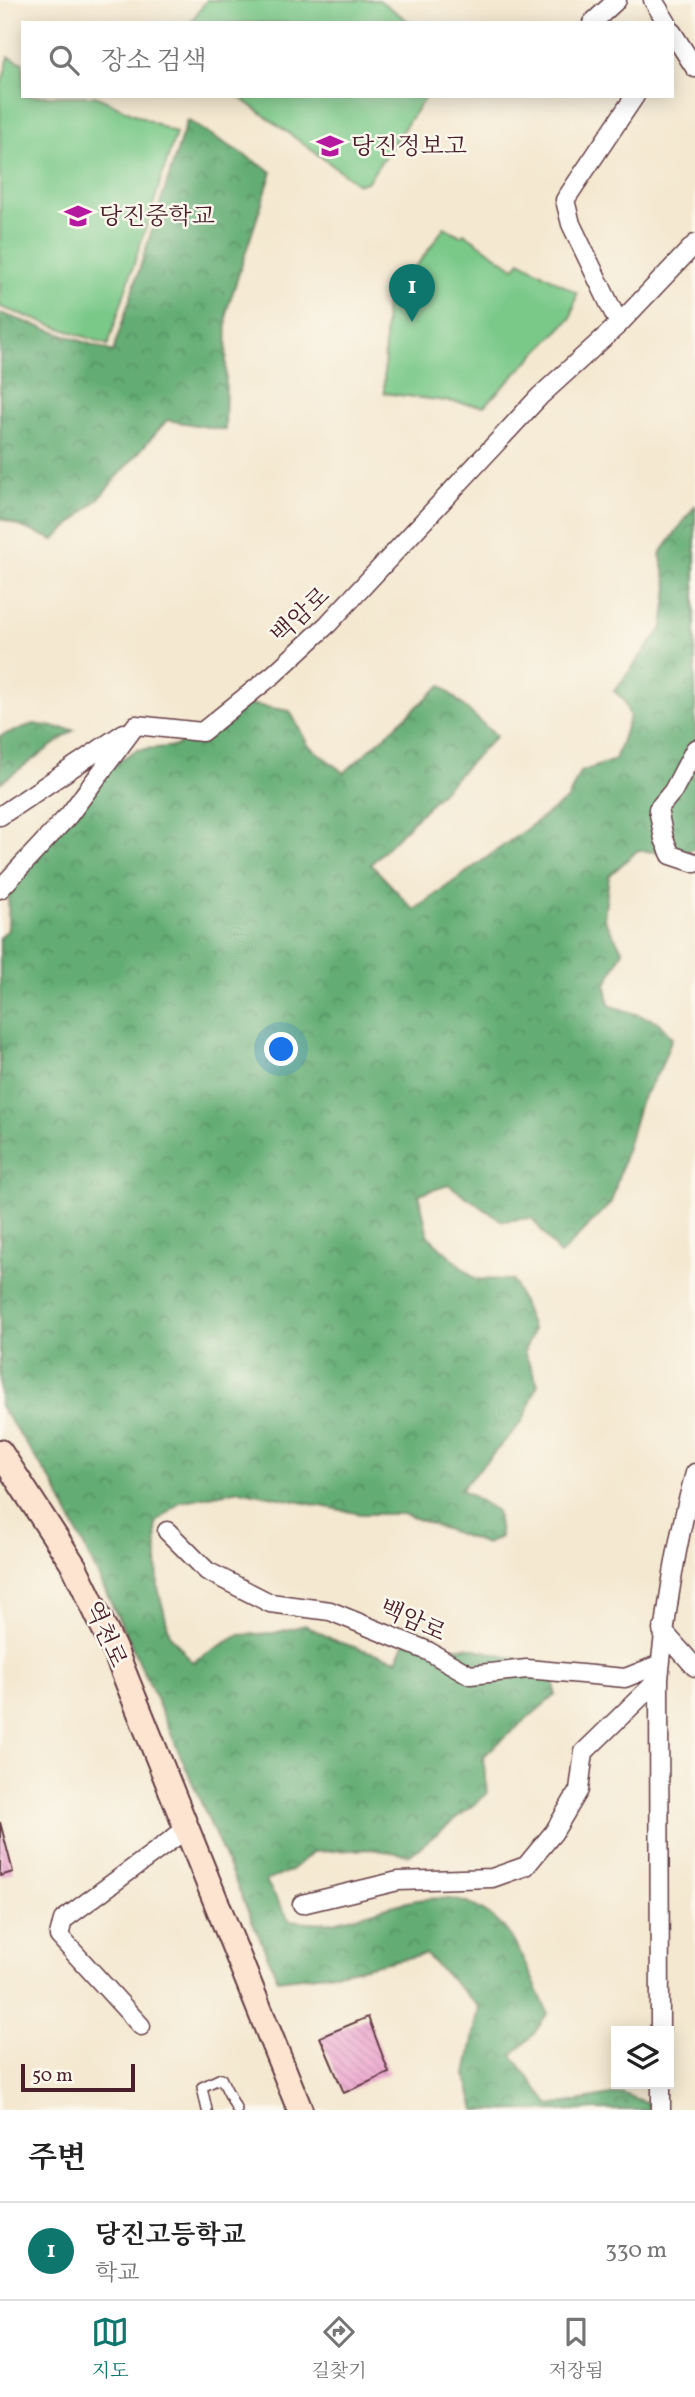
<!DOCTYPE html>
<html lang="ko">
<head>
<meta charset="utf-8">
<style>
	body { margin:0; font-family:Vollkorn,"Noto Serif KR",serif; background:#f6f6f6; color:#222 }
	.controls { position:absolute; right:21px; bottom:21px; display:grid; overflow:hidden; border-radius:0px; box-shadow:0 4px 18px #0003 }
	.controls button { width:63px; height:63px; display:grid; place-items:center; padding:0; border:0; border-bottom:2px solid #e0e0e0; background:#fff; color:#222; font:35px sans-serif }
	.scale { position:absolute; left:21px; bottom:18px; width:114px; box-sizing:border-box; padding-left:7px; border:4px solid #4a1f2b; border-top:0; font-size:19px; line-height:24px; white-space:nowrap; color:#4a1f2b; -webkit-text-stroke:5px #fbf7ec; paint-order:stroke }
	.you { position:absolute; left:282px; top:1050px; width:24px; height:24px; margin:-18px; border:5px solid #fff; border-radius:50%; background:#1a73e8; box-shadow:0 0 0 10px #1a73e833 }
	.badge { display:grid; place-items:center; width:46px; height:46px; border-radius:50%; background:#0f766e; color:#fff; font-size:23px; font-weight:700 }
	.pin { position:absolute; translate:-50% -58px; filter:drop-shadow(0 2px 4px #0008) }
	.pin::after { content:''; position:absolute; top:37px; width:24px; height:21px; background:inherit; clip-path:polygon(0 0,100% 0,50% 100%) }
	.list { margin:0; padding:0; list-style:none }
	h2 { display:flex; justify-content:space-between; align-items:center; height:91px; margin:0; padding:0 28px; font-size:30px }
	h2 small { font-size:23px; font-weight:400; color:#767676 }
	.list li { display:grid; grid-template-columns:46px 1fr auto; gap:21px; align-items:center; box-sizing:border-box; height:98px; padding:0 28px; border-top:2px solid #e0e0e0 }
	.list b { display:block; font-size:26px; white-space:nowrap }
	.list p { margin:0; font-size:23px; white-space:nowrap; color:#767676 }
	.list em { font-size:23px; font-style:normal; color:#767676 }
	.icon { flex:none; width:38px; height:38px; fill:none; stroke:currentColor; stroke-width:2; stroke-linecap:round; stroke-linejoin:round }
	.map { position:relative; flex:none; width:695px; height:2110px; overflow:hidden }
	.search { position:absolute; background:#fff; box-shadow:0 4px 18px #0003; left:21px; right:21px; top:21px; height:77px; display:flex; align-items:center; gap:18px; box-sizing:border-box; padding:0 24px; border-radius:0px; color:#767676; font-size:26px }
	.sheet { height:189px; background:#fff }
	nav { display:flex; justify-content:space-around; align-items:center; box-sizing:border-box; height:98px; border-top:2px solid #e0e0e0; background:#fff; font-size:19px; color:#767676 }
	nav a { display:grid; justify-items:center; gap:4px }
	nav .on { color:#0f766e }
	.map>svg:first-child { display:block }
	.forest { fill:url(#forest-crowns); stroke:#566650; stroke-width:2 }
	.pitch { fill:#7ac989; stroke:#62745a; stroke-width:2 }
	.building { fill:url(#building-back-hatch) }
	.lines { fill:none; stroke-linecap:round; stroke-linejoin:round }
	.lane-casing { stroke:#643d44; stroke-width:12 }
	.street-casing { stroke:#643d44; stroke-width:21 }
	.secondary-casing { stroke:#643d44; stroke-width:28 }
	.lane { stroke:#fff; stroke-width:9 }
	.street { stroke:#fff; stroke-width:18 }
	.secondary { stroke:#fde4d1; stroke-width:24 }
	.labels { text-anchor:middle; stroke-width:5; stroke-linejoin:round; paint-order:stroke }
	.poi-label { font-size:24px; fill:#4a1f2b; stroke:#fbf7ec; text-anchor:start }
	.street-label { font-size:24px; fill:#4a1f2b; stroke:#fbf7ec }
</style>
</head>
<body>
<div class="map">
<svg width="695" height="2110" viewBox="0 0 695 2110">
	<defs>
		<pattern id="forest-crowns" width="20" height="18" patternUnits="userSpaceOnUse" patternTransform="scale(1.75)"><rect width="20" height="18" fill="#63ad75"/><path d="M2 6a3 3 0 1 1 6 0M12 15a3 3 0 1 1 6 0" fill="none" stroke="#548c60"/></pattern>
		<pattern id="building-back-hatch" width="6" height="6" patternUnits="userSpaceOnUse" patternTransform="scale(1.75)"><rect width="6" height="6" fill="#eca2cd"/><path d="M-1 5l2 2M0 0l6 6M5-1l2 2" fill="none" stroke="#c183a7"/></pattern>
	</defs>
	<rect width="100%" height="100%" fill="#fbf7ec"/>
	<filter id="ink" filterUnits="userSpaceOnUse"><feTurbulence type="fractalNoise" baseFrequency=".0143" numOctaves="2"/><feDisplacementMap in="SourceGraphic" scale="14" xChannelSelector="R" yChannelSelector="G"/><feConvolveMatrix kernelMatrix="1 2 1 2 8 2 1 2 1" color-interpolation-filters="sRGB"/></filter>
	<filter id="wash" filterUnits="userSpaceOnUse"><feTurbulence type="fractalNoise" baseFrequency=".00686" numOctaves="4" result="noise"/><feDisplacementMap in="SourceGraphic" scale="28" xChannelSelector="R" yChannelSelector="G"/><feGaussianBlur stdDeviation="1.57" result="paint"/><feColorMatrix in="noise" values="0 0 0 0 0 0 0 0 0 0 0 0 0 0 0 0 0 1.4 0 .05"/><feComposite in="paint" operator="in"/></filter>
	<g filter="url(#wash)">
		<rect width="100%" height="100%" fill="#f4e8d0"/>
		<path class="forest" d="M187,120L272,172L227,310L225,430L167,420L98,499L54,540L0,518V313L113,352Z
			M695,506V848L681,855L638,850L609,876L604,919L623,951L606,984L609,1005L657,1021L672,1038L660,1069L640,1102L611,1203L560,1255L532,1218L502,1221L449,1185L419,1194L428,1236L475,1279L513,1280L533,1330L524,1352L538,1384L523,1421L461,1489L497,1511L500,1537L486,1544L403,1514H361L239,1490L180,1502L156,1523L158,1588L170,1635L192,1662L239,1635L274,1633L305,1625L338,1642L397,1660L406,1639L440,1648L467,1647L554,1668L555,1695L483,1756L487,1794L410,1855L371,1849L313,1852L292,1870L266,1881L289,1920C304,1921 323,1925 337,1921C397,1908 451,1874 503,1927C518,1942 538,1992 548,2013L533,2035L512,2055L550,2106L621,2093L648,2103V2110H475L466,2075L479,2007L425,1954L342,1972L278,1980L150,1685L84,1546L54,1485L0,1406V938L8,929L9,861L85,783L136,750L176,746L243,703L290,711L308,745L344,773L441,685L496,736L371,864L414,910L568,799L580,772L615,760L630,716L623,699L614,691L663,627L668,587L660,554Z
			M33,724L74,730L0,783V736Z"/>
		<path class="pitch" d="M207,0H379L411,23H190Z
			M9,57L23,63V96H95L176,133L108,345L0,307V89Z
			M238,96H426L367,182L358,184Z
			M444,227L461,236L464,233L514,268L520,261L577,293L571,318L484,406L384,393L386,281C415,277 429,249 444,227Z"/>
		<g id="blocks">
			<path class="building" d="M0,1822L13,1872L0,1876Z
				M368,2017L389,2073L344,2093L320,2037Z"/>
		</g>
	</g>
	<g filter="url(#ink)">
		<use href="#blocks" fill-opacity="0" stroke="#643d44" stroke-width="2"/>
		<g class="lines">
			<g class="lane-casing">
				<path id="lane" d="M207,2110L202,2087L221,2078L237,2110"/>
			</g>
			<g class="street-casing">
				<path id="street" d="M653,0L667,23
					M592,23L617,0
					M672,32L695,68
					M619,324L571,224L565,200L635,96
					M136,725L202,732L274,674L328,624L540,396L619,324L695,244
					M695,749L673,791L658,809L664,839L671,855L695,863
					M0,816L124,733
					M0,889L69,815L136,725
					M167,1531L207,1571L270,1603L330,1611L428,1651L470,1675L527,1669L625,1678L660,1664
					M662,1630L695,1667
					M302,1904L398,1881L492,1878L526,1866L554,1832L579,1790L584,1752L659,1679
					M141,2026L59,1936L63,1920L186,1829
					M660,2031L659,1679C666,1609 676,1541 695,1473
					M661,2110V2084"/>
			</g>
			<g class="secondary-casing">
				<path id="secondary" d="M0,1452L74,1566L115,1651L300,2110"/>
			</g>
			<use href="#lane" class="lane"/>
			<use href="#street" class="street"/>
			<use href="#secondary" class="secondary"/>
		</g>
	</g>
	<defs>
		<g id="school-bare" transform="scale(2.1)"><path d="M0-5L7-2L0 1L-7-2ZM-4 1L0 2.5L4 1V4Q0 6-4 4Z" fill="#b5179e" stroke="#fbf7ec" stroke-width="2.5" paint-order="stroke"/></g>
	</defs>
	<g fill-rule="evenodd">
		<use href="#school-bare" x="330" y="146"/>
		<use href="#school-bare" x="78" y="216"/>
	</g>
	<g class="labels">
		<g class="poi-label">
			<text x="351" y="154">당진정보고</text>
			<text x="99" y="224">당진중학교</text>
		</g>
		<g class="street-label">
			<text transform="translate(300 615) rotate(-43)" y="8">백암로</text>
			<text transform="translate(413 1620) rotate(24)" y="8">백암로</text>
			<text transform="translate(106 1634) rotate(66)" y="8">역천로</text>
		</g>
	</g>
</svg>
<div class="controls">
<button><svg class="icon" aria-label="layers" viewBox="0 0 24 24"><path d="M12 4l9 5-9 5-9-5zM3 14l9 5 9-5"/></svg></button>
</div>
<div class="scale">50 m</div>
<div class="you"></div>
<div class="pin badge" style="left:412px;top:322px">1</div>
<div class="search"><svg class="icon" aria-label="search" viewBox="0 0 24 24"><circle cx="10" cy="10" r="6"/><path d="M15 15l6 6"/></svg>장소 검색</div>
</div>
<section class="sheet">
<h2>주변<small></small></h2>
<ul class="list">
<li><span class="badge">1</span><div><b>당진고등학교</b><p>학교</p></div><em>330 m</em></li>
</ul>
</section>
<nav>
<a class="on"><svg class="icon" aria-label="map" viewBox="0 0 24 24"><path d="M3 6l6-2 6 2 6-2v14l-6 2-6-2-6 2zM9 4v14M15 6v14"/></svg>지도</a>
<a><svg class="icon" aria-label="directions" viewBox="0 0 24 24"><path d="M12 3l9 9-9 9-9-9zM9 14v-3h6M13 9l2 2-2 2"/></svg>길찾기</a>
<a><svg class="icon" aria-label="saved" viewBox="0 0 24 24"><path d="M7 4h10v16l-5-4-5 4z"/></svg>저장됨</a>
</nav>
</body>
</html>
